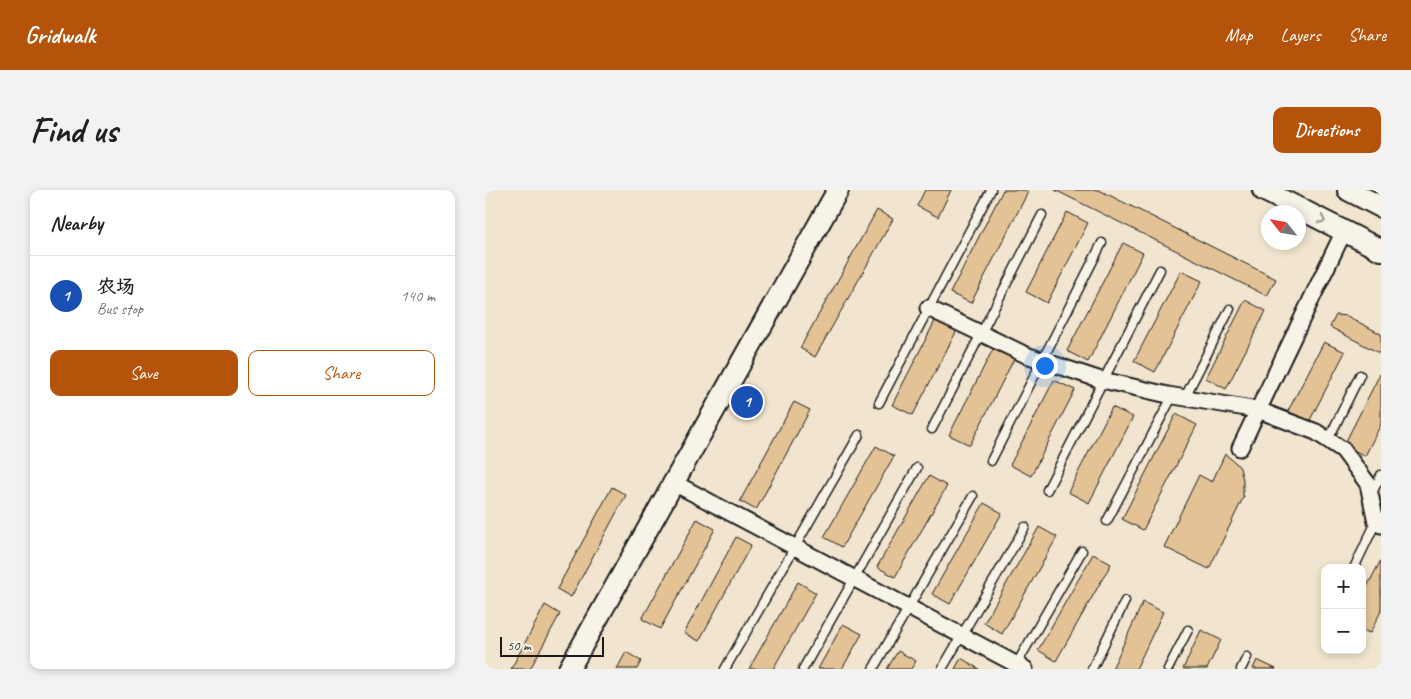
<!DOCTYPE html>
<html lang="en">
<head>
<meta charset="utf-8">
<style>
	body { margin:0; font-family:Caveat,"LXGW WenKai TC",sans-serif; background:#f2f2f2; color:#202124 }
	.controls { position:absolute; right:15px; bottom:15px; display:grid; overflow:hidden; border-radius:10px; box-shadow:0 2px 8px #0003 }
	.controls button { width:45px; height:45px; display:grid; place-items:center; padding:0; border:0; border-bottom:1px solid #e0e0e0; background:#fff; color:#202124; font:25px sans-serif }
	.compass { position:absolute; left:776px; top:15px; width:45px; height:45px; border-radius:50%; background:#fff; box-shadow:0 2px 8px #0003; rotate:301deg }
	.scale { position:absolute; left:15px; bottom:12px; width:104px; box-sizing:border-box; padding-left:5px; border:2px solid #1c1c1c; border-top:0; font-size:14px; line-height:18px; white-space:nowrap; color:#1c1c1c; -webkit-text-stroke:4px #f7f3e8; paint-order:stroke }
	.you { position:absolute; left:559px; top:175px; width:18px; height:18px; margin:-12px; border:4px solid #fff; border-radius:50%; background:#1a73e8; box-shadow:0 0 0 8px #1a73e833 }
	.badge { display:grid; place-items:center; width:32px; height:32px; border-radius:50%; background:#b45309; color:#fff; font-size:16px; font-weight:700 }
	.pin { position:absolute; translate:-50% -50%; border:2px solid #fff; box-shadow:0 1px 5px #0006 }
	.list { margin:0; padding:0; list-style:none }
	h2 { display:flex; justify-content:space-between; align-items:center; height:65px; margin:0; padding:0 20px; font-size:21px }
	h2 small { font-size:16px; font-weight:400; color:#757577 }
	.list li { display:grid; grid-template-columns:32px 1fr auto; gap:15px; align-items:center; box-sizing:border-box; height:80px; padding:0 20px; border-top:1px solid #e0e0e0 }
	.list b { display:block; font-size:19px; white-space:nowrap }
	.list p { margin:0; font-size:16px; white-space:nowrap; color:#757577 }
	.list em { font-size:16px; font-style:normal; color:#757577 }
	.actions { display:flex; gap:10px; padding:15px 20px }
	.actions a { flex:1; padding:11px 0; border:1px solid #b45309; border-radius:10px; text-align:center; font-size:18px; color:#b45309 }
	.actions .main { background:#b45309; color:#fff }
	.map { position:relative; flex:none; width:896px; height:479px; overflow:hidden; border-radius:10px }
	header { display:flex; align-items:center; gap:30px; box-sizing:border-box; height:70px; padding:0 25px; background:#b45309; color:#fff }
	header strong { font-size:24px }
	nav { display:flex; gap:28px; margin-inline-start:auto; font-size:18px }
	.intro { display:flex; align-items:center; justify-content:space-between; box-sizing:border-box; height:120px; padding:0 30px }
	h1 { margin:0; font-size:35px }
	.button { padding:12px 22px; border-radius:10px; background:#b45309; color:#fff; font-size:18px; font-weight:700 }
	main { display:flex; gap:30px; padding:0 30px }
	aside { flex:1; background:#fff; border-radius:10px; box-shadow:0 2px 8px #0003 }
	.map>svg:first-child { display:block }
	.building { fill:#e3c396; stroke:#1c1c1c }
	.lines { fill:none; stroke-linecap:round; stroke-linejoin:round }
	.lane-casing { stroke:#1c1c1c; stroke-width:11 }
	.street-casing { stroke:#1c1c1c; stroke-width:19 }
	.secondary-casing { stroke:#1c1c1c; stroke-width:24 }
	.lane { stroke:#f7f3e8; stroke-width:8 }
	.street { stroke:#f7f3e8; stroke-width:15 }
	.secondary { stroke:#f7f3e8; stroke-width:20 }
	.oneway { stroke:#94928c }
</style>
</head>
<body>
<header>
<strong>Gridwalk</strong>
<nav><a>Map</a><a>Layers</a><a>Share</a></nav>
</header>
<div class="intro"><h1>Find us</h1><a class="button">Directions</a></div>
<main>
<aside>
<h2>Nearby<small></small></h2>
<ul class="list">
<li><span class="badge" style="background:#1a4fb4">1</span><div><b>农场</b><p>Bus stop</p></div><em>140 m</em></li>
</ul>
<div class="actions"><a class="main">Save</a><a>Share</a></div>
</aside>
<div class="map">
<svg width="896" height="479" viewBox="0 0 896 479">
	<rect width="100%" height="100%" fill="#f1e5cf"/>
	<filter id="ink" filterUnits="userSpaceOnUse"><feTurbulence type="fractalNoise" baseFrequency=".02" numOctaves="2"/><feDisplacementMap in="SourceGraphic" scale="10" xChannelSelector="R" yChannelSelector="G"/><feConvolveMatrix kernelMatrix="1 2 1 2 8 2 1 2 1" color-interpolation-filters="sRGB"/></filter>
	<g filter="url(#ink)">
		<path class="building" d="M440,0H466L453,27L432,16Z
			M518,0H540L543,2L486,113L465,103Z
			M570,0H614L791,89L782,106Z
			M392,20L408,29L330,167L315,158Z
			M582,22L603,33L562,113L541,102Z
			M638,53L658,63L603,172L582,161Z
			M696,81L717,91L670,182L649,171Z
			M760,110L781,121L741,199L721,188Z
			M851,125L862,126L896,144V164L845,137Z
			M451,129L472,140L428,225L407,215Z
			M839,152L860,162L824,232L803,221Z
			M508,159L529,169L485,255L464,245Z
			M896,182V234L880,266L859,255Z
			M569,190L590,200L546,286L525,275Z
			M309,212L325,220L271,320L255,311Z
			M627,217L648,227L604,313L583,302Z
			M691,224L712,235L658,340L637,329Z
			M391,256L409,266L357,357L339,347Z
			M740,264L751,273L755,278L758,290V306H759L724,379L679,357L714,285L727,292Z
			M444,286L462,296L410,387L392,377Z
			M127,297L141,305L86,407L72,399Z
			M499,313L517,323L465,414L447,404Z
			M212,329L230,339L175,439L157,429Z
			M554,337L572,347L517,444L499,433Z
			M251,347L266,355L214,451L199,443Z
			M608,364L626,374L571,471L553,460Z
			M896,370V421L885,443L877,440V406Z
			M313,392L331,403L288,479H264Z
			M658,412L678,422L651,479H627Z
			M60,415L75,424L45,479H26Z
			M358,434L377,444L357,479H333Z
			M716,440L736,450L722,479H698Z
			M413,461L431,471L426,479H402Z
			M141,462L156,471L152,479H132Z
			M476,468L494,479H470Z
			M772,470L791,479H768Z"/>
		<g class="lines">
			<g class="lane-casing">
				<path id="lane" d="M700,207L745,119
					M394,213L506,0
					M447,239L557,25
					M843,250L875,185
					M506,271L617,53
					M562,300L675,80
					M887,303L896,285
					M622,331L688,205
					M869,378L891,332
					M531,475L597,361
					M240,479L374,245
					M318,479L432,278
					M388,479L488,306
					M457,479L540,337
					M607,479L640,411
					M683,479L703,440
					M756,479L762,467"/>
			</g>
			<g class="street-casing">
				<path id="street" d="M443,118L541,165L613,189L683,205L773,220L831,242L858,260L883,294L891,332L896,335
					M755,258L859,41
					M189,293L540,479"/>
			</g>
			<g class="secondary-casing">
				<path id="secondary" d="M778,0L896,60
					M863,0L896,17
					M84,479L353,0"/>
			</g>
			<use href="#lane" class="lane"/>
			<use href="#street" class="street"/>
			<use href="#secondary" class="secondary"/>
		</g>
		<defs><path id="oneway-chevron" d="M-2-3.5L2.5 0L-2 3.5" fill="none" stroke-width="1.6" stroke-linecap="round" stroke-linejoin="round" transform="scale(1.25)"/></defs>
		<use class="oneway" href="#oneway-chevron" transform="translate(837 30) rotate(27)"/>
	</g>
</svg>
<div class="controls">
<button>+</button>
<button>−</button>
</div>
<svg class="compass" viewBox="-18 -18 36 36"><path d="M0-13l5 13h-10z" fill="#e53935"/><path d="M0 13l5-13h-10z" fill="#757577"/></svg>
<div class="scale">50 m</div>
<div class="you"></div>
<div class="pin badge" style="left:262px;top:212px;background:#1a4fb4">1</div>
</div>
</main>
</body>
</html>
